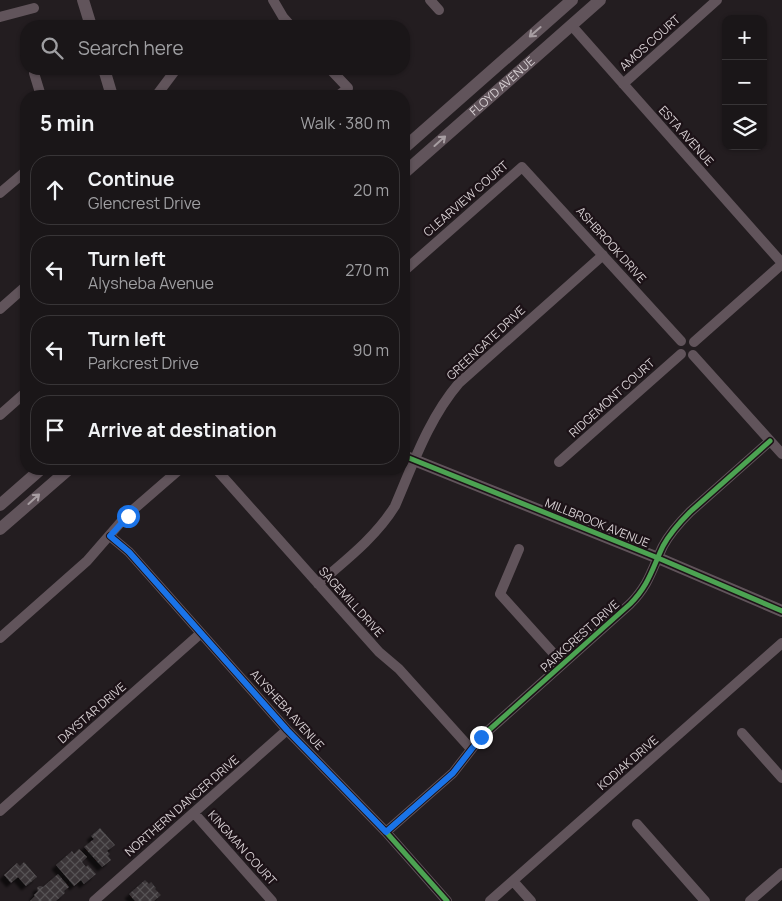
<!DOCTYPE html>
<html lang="en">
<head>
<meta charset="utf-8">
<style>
	body { margin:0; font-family:Manrope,sans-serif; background:#272325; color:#f1f3f6 }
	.controls { position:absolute; right:15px; top:15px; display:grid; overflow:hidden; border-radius:10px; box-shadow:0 1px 4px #0004 }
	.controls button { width:45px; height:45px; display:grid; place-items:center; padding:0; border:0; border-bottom:1px solid #383537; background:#1a1618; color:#f1f3f6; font:25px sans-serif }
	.stop { position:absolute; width:15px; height:15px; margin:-11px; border:4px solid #1a73e8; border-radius:50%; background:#fff }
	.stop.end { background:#1a73e8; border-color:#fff; box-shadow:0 1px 5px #0008 }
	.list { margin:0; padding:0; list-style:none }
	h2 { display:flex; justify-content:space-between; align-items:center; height:65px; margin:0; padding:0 20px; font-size:21px }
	h2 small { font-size:16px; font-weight:400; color:#9f9fa2 }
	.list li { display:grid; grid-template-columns:32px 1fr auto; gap:15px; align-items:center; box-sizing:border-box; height:70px; margin:0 10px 10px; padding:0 10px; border:1px solid #383537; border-radius:20px }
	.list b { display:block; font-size:19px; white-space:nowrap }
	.list p { margin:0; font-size:16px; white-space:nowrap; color:#9f9fa2 }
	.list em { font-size:16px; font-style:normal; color:#9f9fa2 }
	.icon { flex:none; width:28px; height:28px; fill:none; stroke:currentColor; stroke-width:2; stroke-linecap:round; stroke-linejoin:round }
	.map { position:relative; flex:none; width:782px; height:901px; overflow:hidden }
	.search { position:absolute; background:#1a1618; box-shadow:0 1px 4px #0004; left:20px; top:20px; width:390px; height:55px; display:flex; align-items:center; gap:12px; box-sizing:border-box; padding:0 18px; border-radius:20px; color:#9f9fa2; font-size:19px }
	.panel { position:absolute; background:#1a1618; box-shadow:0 1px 4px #0004; left:20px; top:90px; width:390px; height:385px; border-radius:20px }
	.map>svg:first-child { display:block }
	.building { fill:url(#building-cross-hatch); filter:url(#shadow) }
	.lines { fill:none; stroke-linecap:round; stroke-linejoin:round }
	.minor { stroke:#61545b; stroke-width:10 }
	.tertiary { stroke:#61545b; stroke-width:12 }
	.cycleway-casing { stroke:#1c1217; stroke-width:8 }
	.cycleway { stroke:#4ca352; stroke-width:5 }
	.oneway { stroke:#a79ea2 }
	.route { stroke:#1a73e8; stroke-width:6 }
	.labels { text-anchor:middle; stroke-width:4.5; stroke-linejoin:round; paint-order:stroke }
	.street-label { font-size:12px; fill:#d6cfd2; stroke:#1c1217 }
</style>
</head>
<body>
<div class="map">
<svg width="782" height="901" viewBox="0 0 782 901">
	<defs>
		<pattern id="building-cross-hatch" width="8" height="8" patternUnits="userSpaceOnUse" patternTransform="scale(1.25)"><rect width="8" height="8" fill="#3a3638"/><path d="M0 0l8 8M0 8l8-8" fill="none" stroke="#565254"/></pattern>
		<filter id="shadow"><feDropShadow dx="-4.5" dy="4.5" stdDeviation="1" flood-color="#0009"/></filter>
	</defs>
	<rect width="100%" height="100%" fill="#231d20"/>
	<path class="building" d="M100,828L115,845L107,851L110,854L108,856L111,860L102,867L84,847L94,839L91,836Z
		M79,849L87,857L82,862L86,867L88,865L96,874L84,884L81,880L74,886L56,865L72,851L74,854Z
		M24,862L37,877L26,886L18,877L11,883L4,875L17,863L20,866Z
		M58,874L69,887L64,891L65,893L56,901H30L35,896L34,895L38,891L37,888L39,886H41L43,887Z
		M145,880L149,884L151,882L156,888L155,889L161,895L154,901H135L129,894Z"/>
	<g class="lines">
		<path class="minor" d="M273,0L283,17L291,26
			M430,0L439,10
			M0,17L34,8
			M572,26L782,263
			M330,69L348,88L338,96
			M34,73L41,96
			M623,84L717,0
			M156,96L174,72
			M0,193L26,171
			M404,271L522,167L681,341
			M0,309L26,286
			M694,342L782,264
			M693,355L782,454
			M0,415L26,392
			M559,462L681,354
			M216,469L379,652L399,669L471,749
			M110,536L129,552L287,730L386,832L447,901
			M519,549L500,594L563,664
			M318,584C346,560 376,537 395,506C413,464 429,418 459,383L603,255
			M0,638L87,561L127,515L180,469
			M742,733L782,778
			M0,811L201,633
			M194,813L272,901
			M637,824L705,901
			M386,832L453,773L481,737L489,730L630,604C649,585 652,569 663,546C670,533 680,522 690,512L770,441
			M513,881L531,901
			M94,901L287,730
			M490,901L782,643
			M750,901L782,873"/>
		<g class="tertiary">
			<path d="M83,0L91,26"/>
			<path d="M104,69L112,96"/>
			<path d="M404,148L572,0"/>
			<path id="s1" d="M404,173L600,0"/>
			<path d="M404,456L658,558L782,611"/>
			<path d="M0,505L41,469"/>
			<path d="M0,529L69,469"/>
		</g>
		<g class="cycleway-casing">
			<path id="cycleway" d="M404,456L658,558L782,611
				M110,536L129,552L287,730L386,832L447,901
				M386,832L453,773L481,737L489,730L630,604C649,585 652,569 663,546C670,533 680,522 690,512L770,441"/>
		</g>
		<use href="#cycleway" class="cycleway"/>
	</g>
	<defs><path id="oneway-shaft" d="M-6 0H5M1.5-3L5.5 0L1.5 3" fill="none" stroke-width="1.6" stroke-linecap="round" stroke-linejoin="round" transform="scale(1.25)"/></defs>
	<g class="oneway">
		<use href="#oneway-shaft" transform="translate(535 32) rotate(139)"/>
		<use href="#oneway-shaft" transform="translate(440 141) rotate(-42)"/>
		<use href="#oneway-shaft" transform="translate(34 499) rotate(-42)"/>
	</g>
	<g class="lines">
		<path class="route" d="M128,516L110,536L129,552L287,730L386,832L453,773L481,737"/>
	</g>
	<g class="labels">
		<g class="street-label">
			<text transform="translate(650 43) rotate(-42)" y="4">AMOS COURT</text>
			<text dy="4" stroke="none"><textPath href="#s1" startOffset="131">FLOYD AVENUE</textPath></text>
			<text transform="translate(686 136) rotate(48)" y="4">ESTA AVENUE</text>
			<text transform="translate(466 199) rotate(-41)" y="4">CLEARVIEW COURT</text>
			<text transform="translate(611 245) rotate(48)" y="4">ASHBROOK DRIVE</text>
			<text transform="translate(486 343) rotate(-43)" y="4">GREENGATE DRIVE</text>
			<text transform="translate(612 398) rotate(-42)" y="4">RIDGEMONT COURT</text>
			<text transform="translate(597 523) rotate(22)" y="4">MILLBROOK AVENUE</text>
			<text transform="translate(351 602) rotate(48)" y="4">SAGEMILL DRIVE</text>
			<text transform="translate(580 636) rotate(-42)" y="4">PARKCREST DRIVE</text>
			<text transform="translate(287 710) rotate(48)" y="4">ALYSHEBA AVENUE</text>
			<text transform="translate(92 713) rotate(-41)" y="4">DAYSTAR DRIVE</text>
			<text transform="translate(628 763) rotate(-41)" y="4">KODIAK DRIVE</text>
			<text transform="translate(182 806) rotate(-41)" y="4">NORTHERN DANCER DRIVE</text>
			<text transform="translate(242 848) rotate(48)" y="4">KINGMAN COURT</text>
		</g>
	</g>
</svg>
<div class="controls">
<button>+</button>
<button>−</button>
<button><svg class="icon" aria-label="layers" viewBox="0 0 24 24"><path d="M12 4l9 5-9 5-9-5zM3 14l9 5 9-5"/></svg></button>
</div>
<div class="stop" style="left:128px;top:516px"></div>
<div class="stop end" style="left:481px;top:737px"></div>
<div class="search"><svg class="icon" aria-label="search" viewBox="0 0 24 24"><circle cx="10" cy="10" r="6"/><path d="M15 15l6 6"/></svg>Search here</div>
<section class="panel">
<h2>5 min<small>Walk · 380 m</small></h2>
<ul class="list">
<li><svg class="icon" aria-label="ahead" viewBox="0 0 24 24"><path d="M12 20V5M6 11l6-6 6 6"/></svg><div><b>Continue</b><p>Glencrest Drive</p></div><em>20 m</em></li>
<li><svg class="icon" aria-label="left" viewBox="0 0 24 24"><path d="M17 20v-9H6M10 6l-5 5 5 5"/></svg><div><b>Turn left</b><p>Alysheba Avenue</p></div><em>270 m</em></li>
<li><svg class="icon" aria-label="left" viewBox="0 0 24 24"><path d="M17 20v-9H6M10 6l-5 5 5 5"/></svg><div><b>Turn left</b><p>Parkcrest Drive</p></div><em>90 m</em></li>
<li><svg class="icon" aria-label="arrive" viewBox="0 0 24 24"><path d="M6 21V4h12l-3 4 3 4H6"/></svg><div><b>Arrive at destination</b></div></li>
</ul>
</section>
</div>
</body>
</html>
